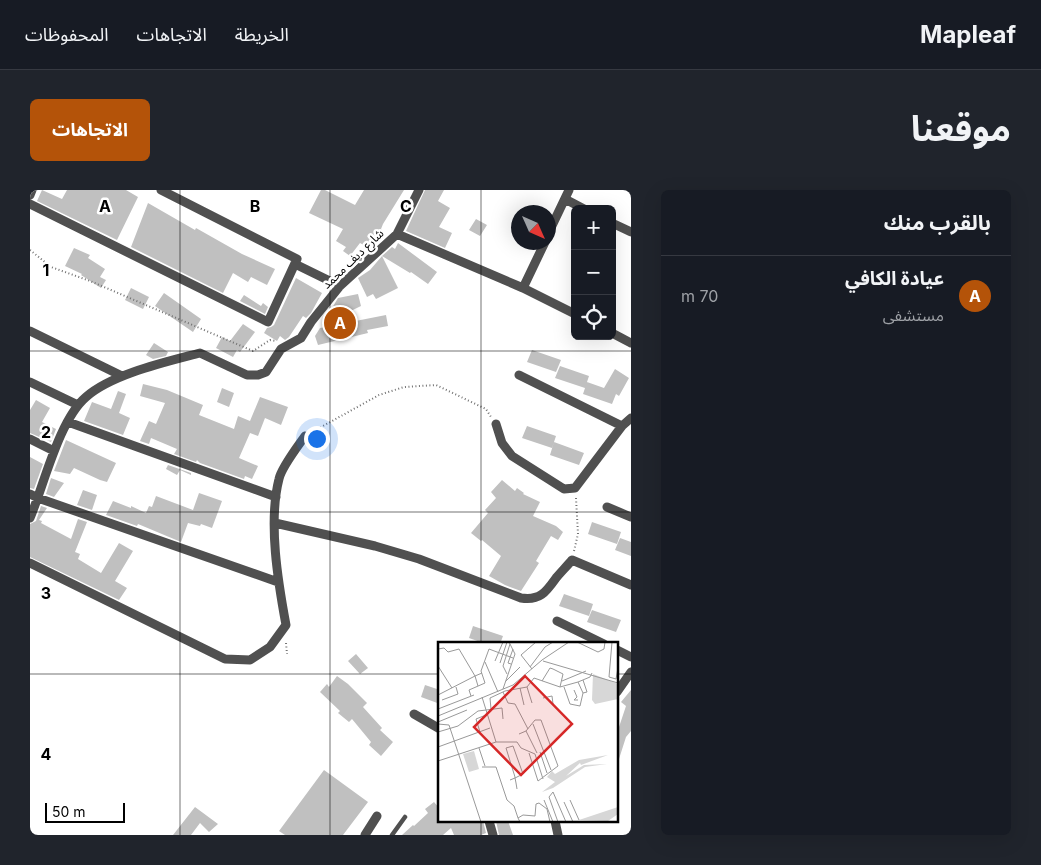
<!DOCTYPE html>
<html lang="ar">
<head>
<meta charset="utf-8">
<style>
	body { margin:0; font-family:Inter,"Noto Sans Arabic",sans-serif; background:#20242c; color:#f1f3f6; direction:rtl }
	.controls { position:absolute; right:15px; top:15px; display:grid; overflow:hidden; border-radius:8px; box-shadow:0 5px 20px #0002 }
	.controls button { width:45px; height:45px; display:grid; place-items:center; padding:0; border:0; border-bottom:1px solid #363941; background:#171b24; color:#f1f3f6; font:25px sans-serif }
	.compass { position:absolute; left:481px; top:15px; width:45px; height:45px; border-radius:50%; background:#171b24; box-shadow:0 5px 20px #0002; rotate:135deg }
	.scale { position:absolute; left:15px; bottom:12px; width:80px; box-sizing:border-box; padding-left:5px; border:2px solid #000; border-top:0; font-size:14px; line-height:18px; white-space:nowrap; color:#000; -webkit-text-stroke:4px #fff; paint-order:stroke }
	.you { position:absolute; left:286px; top:248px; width:18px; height:18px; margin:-12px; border:4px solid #fff; border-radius:50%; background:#1a73e8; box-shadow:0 0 0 8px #1a73e833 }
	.badge { display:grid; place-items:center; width:32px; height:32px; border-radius:50%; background:#b45309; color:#fff; font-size:16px; font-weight:700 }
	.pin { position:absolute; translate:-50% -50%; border:2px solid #fff; box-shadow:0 1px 5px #0006 }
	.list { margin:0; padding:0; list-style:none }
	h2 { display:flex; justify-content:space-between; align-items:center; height:65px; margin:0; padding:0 20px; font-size:21px }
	h2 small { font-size:16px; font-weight:400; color:#9ea1a6 }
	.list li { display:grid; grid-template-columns:32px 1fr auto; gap:15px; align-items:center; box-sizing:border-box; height:80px; padding:0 20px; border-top:1px solid #363941 }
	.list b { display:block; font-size:19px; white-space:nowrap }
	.list p { margin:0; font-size:16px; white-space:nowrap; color:#9ea1a6 }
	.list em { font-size:16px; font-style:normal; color:#9ea1a6 }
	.icon { flex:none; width:28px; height:28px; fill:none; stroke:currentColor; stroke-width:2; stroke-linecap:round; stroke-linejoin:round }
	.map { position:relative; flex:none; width:601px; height:645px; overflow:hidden; direction:ltr; border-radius:8px }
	header { display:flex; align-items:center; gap:30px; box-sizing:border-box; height:70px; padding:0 25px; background:#171b24; border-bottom:1px solid #363941 }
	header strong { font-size:24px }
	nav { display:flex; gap:28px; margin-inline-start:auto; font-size:18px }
	.intro { display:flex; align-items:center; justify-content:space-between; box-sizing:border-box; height:120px; padding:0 30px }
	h1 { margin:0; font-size:35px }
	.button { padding:12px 22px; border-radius:8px; background:#b45309; color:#fff; font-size:18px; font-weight:700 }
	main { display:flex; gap:30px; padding:0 30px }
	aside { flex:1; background:#171b24; border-radius:8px; box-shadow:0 5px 20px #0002 }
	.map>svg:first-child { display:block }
	.building { fill:#c0c0c0 }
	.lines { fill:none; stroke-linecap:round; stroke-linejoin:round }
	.path { stroke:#727272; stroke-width:2; stroke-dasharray:1 2.5; stroke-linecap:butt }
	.service { stroke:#505050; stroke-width:4.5 }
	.minor { stroke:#505050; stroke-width:9 }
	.grid { fill:none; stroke:#000; stroke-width:1; stroke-opacity:0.55 }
	.labels { text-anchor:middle; stroke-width:5; stroke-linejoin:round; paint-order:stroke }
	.street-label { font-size:12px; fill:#000; stroke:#fff }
	.inset-road { fill:none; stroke:#999; stroke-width:1 }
	.view { fill:#d62828; fill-opacity:0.15; stroke:#d62828; stroke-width:2.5 }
	.inset-edge { fill:none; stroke:#000; stroke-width:2.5 }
	.grid-label { font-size:16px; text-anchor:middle; font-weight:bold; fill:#000; stroke:#fff; stroke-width:5; stroke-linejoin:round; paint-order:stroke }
</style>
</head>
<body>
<header>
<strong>Mapleaf</strong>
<nav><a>الخريطة</a><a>الاتجاهات</a><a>المحفوظات</a></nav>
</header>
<div class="intro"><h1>موقعنا</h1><a class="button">الاتجاهات</a></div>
<main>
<aside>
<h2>بالقرب منك<small></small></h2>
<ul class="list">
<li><span class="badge">A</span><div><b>عيادة الكافي</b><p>مستشفى</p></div><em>70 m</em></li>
</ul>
</aside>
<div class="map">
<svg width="601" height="645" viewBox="0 0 601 645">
	<rect width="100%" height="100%" fill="#fff"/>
	<path class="building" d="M12,0L32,9L37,0H96L108,7L87,50L7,11Z
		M291,0H295L325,15L334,0H374L353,34L351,39L353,41L350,46L353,48L341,59L330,53L320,66L313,61L316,57L306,51L313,39L279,23Z
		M395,0H414L408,11L420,18L409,37L422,43L415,58L376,41Z
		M118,13L165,40L166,38L212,64L245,79L237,95L221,87L218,92L203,83L193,103L101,57Z
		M446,29L457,35L450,46L439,40Z
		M368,53L407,82L398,94L381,82L380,83L352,66L362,57L365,59Z
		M44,58L60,65L58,68L75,79L70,87L76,90L71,98L51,85L52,84L35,76Z
		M352,66L368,98L346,109L343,104L337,107L328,88L340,80Z
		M266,88L292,103L281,123L276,128L273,126L259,147L255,150L250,146L247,151L234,143L237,138L241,137L244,135Z
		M101,98L119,107L113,119L95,110Z
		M134,103L171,129L163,142L125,116Z
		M328,104L331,116L292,135L308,108Z
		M214,105L231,116L233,113L238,117L235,124L210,111Z
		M356,125L358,136L337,140L338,143L288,155L285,146L290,138Z
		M213,134L225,142L210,162L207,160L203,167L186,158L192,147L200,151Z
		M124,153L138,162L136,166L123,169L116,165Z
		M502,160L531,170L526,182L497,172Z
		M530,176L559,186L555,198L525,188Z
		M585,179L599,188L589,206L586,204L582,214L553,204L557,192L574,198Z
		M113,194L137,200L173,215L169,225L204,239L208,226L220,231L230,207L258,217L251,235L235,228L228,246L220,243L209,268L228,276L222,289L215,286L214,289L170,273L167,270L166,272L144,264L147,259L121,248L119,254L110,251L119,231L126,234L135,213L110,206Z
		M192,198L204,203L199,217L187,212Z
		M88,201L96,204L89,223L100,228L93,245L54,231L62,212L81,219Z
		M6,210L20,218L12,232L26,239L21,252L0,243V220Z
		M497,236L526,246L522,258L492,248Z
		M36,250L86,273L77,292L70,290L44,278L40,284L24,281Z
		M524,252L554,263L549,275L520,265Z
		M0,267L13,274L4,299L0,298Z
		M138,275L161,283V285L150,280L147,285L136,279Z
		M21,288L34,293L24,307L16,304Z
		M472,290L485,301L487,298L494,303L493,304L510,312L503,326L526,336L533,342L528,350L521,346L506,371L509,373L491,401L475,395L459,386L471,366L452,350L451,351L441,343L458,323L455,320L466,308L461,302Z
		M53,300L67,305L62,320L47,315Z
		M169,303L192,311L182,338L171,334L170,336L158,333L151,352L108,334L107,336L76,325L83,311L101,318V316L116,323L119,316L122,317L126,306L163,320Z
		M11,316L17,318L9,330L12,331L11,333L41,349L48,329L57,332L45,362L50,364L48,369L71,383L89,353L103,361L85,391L97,398L89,410L0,367V334L6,331Z
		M562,332L591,342L587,354L558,344Z
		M590,348L601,352V366L585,360Z
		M534,404L563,414L559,426L529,416Z
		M562,420L591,430L586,442L557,432Z
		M443,436L473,446L470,454H456L439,448Z
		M326,464L338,478L330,484L318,471Z
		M307,486L318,494L337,513L333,517L352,538L350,540L363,552L351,566L339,555L341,552L322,529L319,532L308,523L310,521L290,502L297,494L299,497Z
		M395,495L410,500V514L391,507Z
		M601,500V541L596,547L589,569L587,568V536L589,537L596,516L591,512Z
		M294,580L338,612L313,645H255L249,641Z
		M404,612L410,619V631H453L456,643L451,645H424L421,638L413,645H372L383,635L384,636L398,623L395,619Z
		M165,617L188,634L179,642L170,633L161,645H143Z
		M466,631H478L483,645H469Z"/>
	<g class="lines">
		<path class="path" d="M0,60L21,77L60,91L223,161L240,150L246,151
			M284,241L349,205L374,197L406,195L456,219L461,227
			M544,361L548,344L546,308
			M256,453L257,464"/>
		<path class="service" d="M362,645L375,627"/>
		<path class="minor" d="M389,0L367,44L493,98L545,124
			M0,5L2,0
			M535,9L554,19
			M0,14L238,132L267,69L131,0
			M582,33L601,42
			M518,44L539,0
			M265,74L310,96
			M493,98L515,52
			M0,141L92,186
			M582,143L601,153
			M489,185L592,236
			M0,192L48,215
			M38,232L246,307
			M466,234L472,253L482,266L534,299L545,298L592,236L601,228
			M0,249L24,261
			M0,304L8,308L248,392
			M577,317L601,327
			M0,328C14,295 29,230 56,207C82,184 136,172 170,163L217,185H228L236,182L251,159L271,148L281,132L310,96L367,44
			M245,333L345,356L389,369L491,408C510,411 516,402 526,388C531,382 537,376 542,370L601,395
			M0,373L195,469L220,470L240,457L256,435C248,392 238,332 249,289C251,278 268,256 275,246
			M527,431L574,454
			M587,460L601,467
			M587,502L601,482
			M384,524L410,539
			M459,631L463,645
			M525,631L528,645
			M335,645L347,626"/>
	</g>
	<path class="grid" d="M150,0V645M300,0V645M451,0V454M0,161H601M0,322H601M0,484H410M587,484H601M451,631V645"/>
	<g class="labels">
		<g class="street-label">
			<text transform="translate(323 69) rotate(-44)" y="4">شارع ديف محمد</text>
		</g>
	</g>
	<g transform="translate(408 452)">
		<rect width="180" height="180" fill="#fff"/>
		<path d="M36,109L41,127L31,130L25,112Z" fill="#d7d7d7"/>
		<path d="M170,113L143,123L142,121L128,134L146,123L169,122L147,125L115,146L104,150L117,140L109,135L114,129L117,132L141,118ZM180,165V172L170,179L141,178Z" fill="#d7d7d7"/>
		<path d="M155,32L180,42V57L157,62L154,58Z" fill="#d7d7d7"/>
		<path class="inset-road" d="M139,0L160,10L166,7L167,0M174,0L171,35L178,37L180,26M0,7L6,6L10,10L21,7L37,34L44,31M57,19L65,0M105,19L180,41M47,20L60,50M62,21L69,0M73,22L70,21L75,7M0,24L14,46M92,25L107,5L115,0M94,27L83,13L98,0M69,32L65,24L72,2M104,39L112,26L115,27L125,32L122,45M124,39L148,29M67,40L82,25M140,40L152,35L154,31M89,45L94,61M82,46L86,63M65,47L77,12L71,0M136,48L139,55L136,58H140M65,50L70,61L77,62L90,87M145,51L149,50L145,38M0,53L37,34L40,44M33,54L31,48L47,41L43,29L51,7L75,16M105,56L114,54L115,62M4,58L20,52L18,45M0,67L36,53M53,67L52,56L67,49L89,45L96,36L122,45L140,40L145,51L142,64L132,62L126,45M0,74L75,43L104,18L131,0M0,80L29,68M0,82L11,83L43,180M95,82L113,128M88,89L99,111M0,90L20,84L40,69L64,66L65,77M42,90L38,77L48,73M81,92L88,89L97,78H103L120,124L100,139L91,111M58,100H79L83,106L97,112M0,105L52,86M41,106L47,124M102,110L109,131M97,112L105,137M0,119L58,100L44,55M44,125H58L69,158L76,164L80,176M72,138L77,136L85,132L75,104L68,106L77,135V136L78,141L79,147M106,158L115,180M132,158L141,178M126,160L135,180M82,180L80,176L85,173L97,174L98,162L101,161L109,167L112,180M120,180L111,155L115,150L128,180"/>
		<path class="view" d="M87,34L134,82L83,133L36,85Z"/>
		<rect width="180" height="180" class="inset-edge"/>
	</g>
	<g class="grid-label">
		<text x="75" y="22">A</text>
		<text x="225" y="22">B</text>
		<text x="376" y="22">C</text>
		<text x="16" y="86">1</text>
		<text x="16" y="248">2</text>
		<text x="16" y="409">3</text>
		<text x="16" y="570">4</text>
	</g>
</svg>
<div class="controls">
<button>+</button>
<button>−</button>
<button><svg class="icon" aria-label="locate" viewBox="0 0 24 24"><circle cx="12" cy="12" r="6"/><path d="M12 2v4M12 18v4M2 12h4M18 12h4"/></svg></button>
</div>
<svg class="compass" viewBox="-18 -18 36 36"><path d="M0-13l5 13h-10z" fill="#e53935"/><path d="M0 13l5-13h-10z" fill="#9ea1a6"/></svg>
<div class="scale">50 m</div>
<div class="you"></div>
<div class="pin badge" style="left:310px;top:133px">A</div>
</div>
</main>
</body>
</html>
